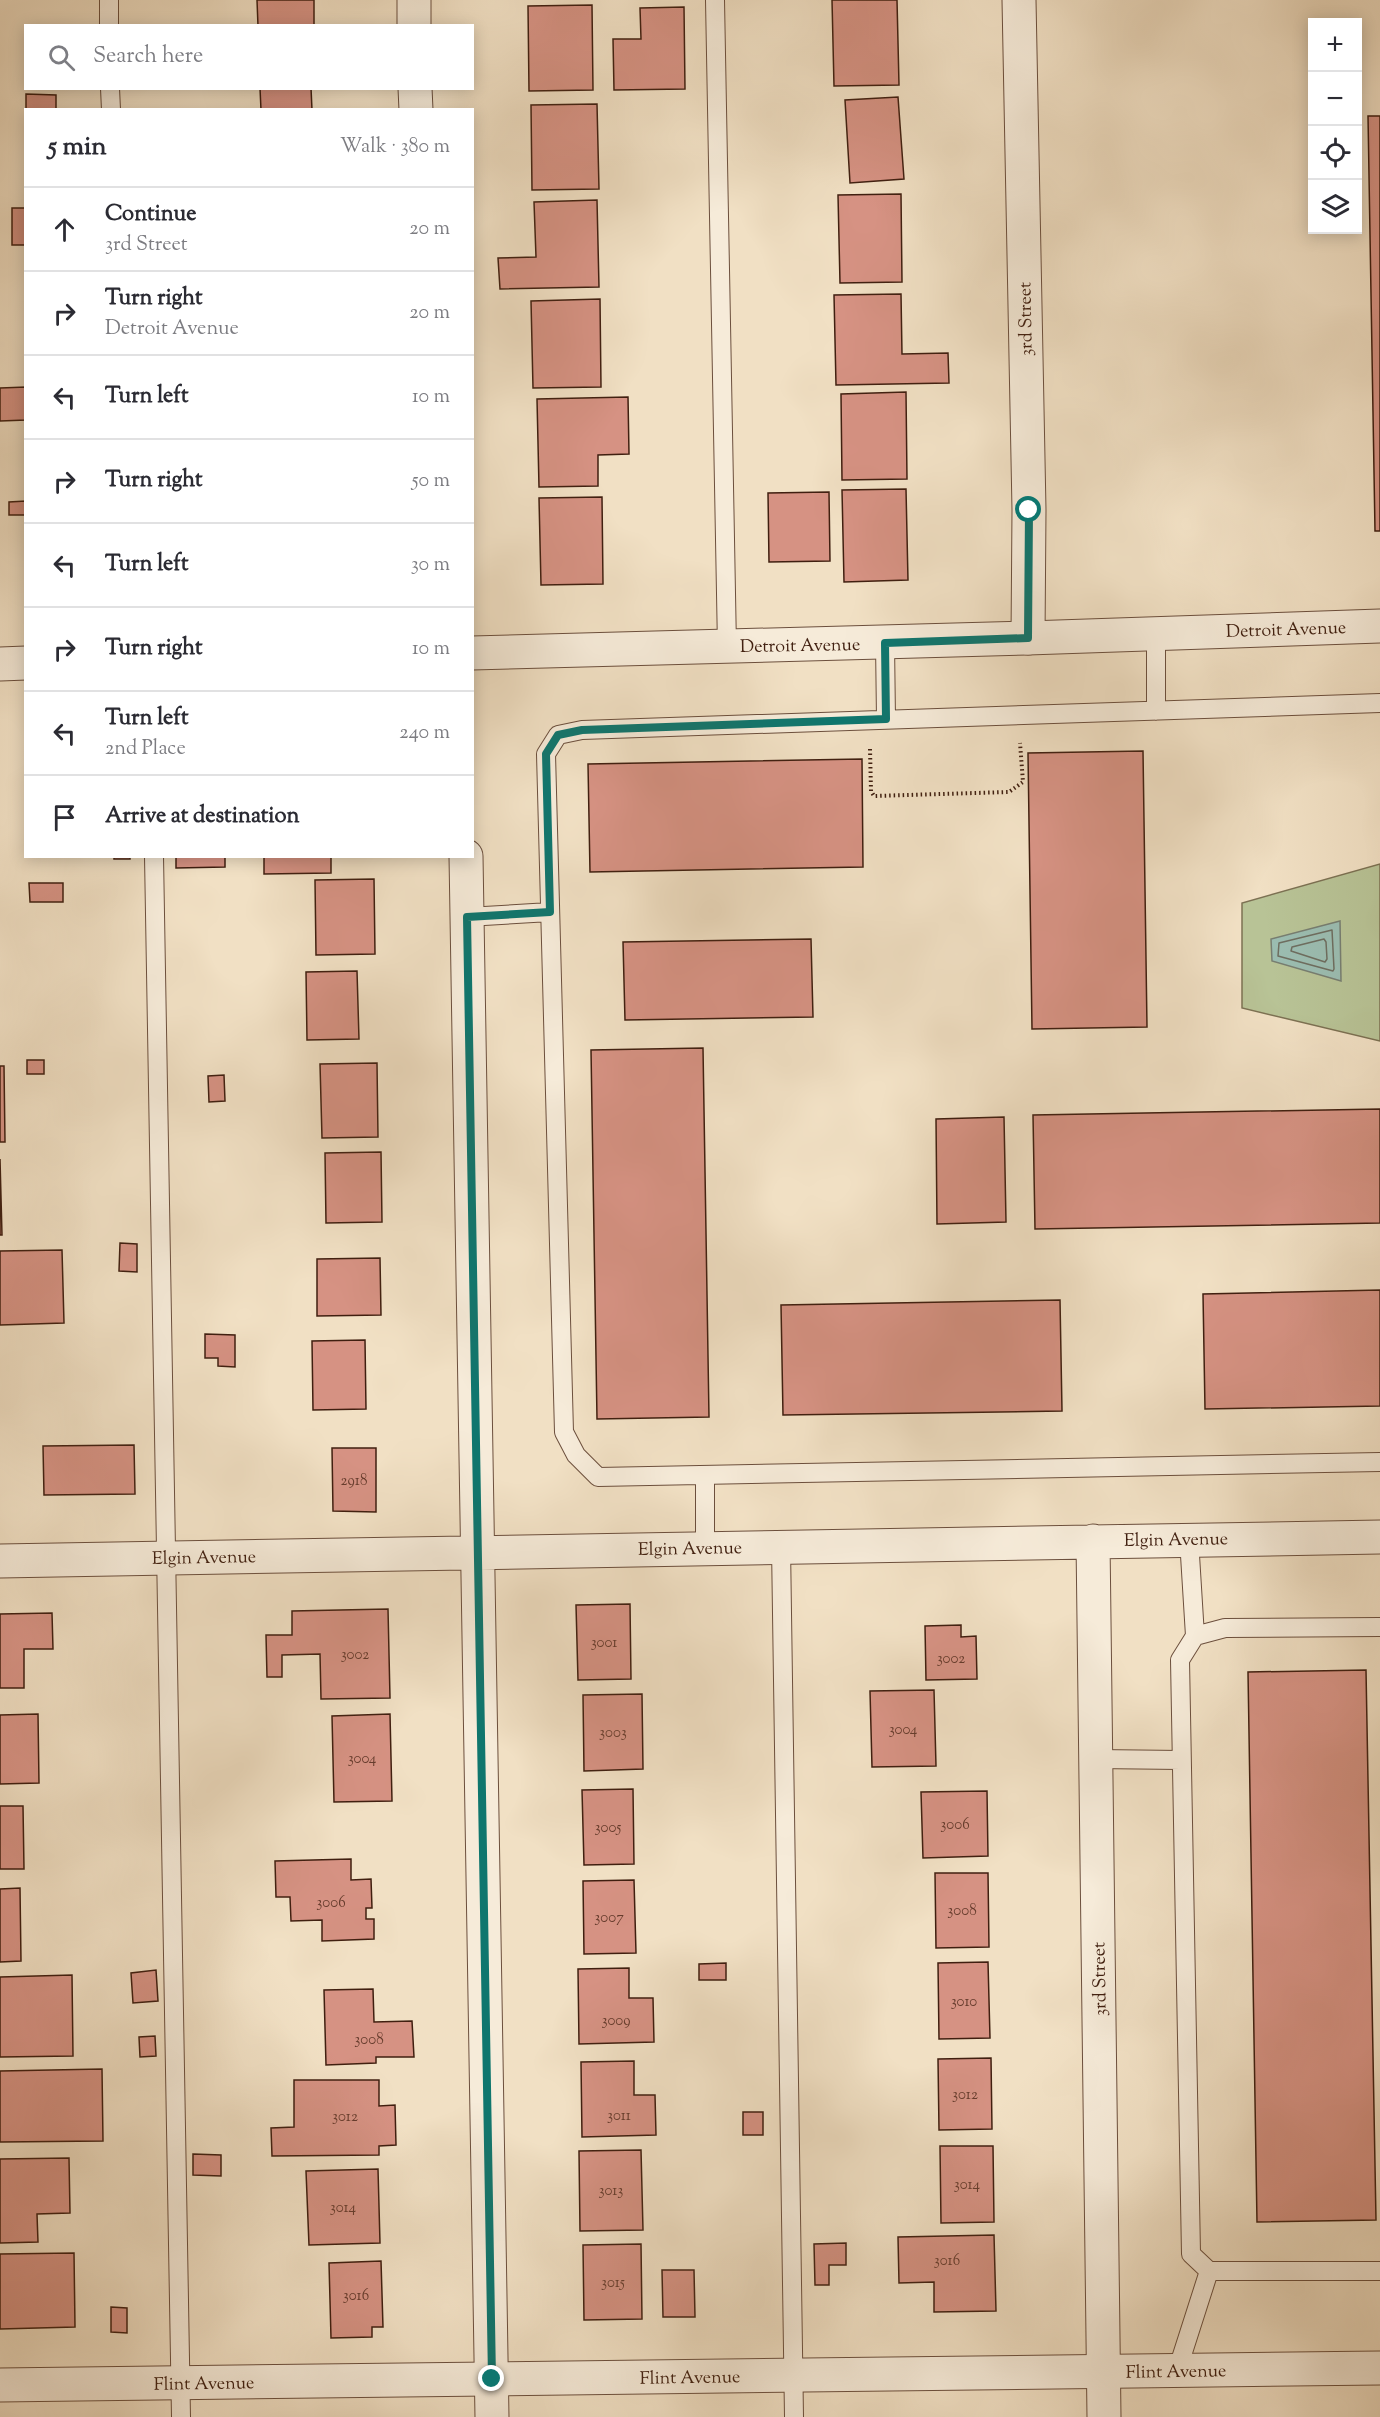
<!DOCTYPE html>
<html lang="en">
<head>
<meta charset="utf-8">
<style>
	body { margin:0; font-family:"Sorts Mill Goudy",serif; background:#f7f7f7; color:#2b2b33 }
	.controls { position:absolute; right:18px; top:18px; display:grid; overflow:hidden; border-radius:0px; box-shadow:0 3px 15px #0003 }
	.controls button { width:54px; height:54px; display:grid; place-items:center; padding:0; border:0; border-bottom:2px solid #e1e1e2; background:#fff; color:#2b2b33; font:30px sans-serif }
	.stop { position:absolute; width:18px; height:18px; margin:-14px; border:4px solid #0f766e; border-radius:50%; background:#fff }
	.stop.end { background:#0f766e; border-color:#fff; box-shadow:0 2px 6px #0008 }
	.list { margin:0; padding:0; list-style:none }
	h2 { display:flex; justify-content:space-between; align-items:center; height:78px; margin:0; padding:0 24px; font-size:26px }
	h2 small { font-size:20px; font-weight:400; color:#7c7c81 }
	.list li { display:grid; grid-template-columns:39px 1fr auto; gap:18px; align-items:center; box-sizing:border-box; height:84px; padding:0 24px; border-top:2px solid #e1e1e2 }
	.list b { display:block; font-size:22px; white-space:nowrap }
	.list p { margin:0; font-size:20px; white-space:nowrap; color:#7c7c81 }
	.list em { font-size:20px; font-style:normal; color:#7c7c81 }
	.icon { flex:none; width:33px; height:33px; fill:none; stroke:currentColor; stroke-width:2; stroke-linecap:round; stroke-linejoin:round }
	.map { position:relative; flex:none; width:1380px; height:2417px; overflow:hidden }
	.search { position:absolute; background:#fff; box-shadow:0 3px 15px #0003; left:24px; top:24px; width:450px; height:66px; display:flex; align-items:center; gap:15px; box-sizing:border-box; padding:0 21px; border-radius:0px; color:#7c7c81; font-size:22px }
	.panel { position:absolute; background:#fff; box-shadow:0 3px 15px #0003; left:24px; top:108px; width:450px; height:750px; border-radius:0px }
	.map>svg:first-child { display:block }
	.green { fill:#b8c396; stroke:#7c7153; stroke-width:1.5 }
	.water { fill:#9bbdb1; stroke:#777e71; stroke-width:1.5 }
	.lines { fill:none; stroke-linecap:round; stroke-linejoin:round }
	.shore { stroke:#6e6e60; stroke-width:1.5 }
	.building { fill:#d69283; stroke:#401f10; stroke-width:1.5 }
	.service-casing { stroke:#6c4f3d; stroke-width:20 }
	.minor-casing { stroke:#6c4f3d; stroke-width:35 }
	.tertiary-casing { stroke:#6c4f3d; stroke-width:35 }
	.path { stroke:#401f10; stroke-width:4; stroke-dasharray:1.5 3; stroke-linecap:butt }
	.service { stroke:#f6ebd9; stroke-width:18 }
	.minor { stroke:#f6ebd9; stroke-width:33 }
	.tertiary { stroke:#f6ebd9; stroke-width:33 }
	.route { stroke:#0f766e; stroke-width:8 }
	.labels { text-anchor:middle; stroke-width:4.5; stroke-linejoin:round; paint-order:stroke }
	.number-label { font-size:15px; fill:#663c2d }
	.street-label { font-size:18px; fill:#401f10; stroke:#f6ebd9 }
</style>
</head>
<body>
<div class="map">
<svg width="1380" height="2417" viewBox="0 0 1380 2417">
	<rect width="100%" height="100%" fill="#f1e0c4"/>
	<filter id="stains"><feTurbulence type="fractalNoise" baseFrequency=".00333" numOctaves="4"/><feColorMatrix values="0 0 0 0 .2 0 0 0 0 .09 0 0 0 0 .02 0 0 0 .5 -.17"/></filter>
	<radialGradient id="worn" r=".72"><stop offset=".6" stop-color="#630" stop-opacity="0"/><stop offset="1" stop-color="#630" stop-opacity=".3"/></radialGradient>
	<path class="green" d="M1380,864V1041L1242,1008V903Z"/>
	<path class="water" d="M1340,921L1341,981L1272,961L1271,939Z"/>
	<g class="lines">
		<path class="shore" d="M1332,930L1334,969L1333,971L1278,956L1279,943Z
			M1324,939L1326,942L1327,959L1325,962L1291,951L1292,947Z"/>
	</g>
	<path class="building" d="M257,0H314V26H258Z
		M832,0H897L899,85L834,86Z
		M592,5L593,90L529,91L528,6Z
		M684,7L685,89L614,90L613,39H641L640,8Z
		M260,88H311L312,110H261Z
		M26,94L56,95V110H26Z
		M898,97L904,179L850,183L845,100Z
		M597,104L599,189L532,190L531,105Z
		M1368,116H1380V531H1375Z
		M901,194L902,282L840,283L838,195Z
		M597,200L599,287L500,289L498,258L536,257L534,202Z
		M12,208H26V245H12Z
		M901,294L902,354L948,353L949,383L836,385L834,295Z
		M600,299L601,387L533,388L531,301Z
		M26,387V420L0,421V388Z
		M906,392L907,479L842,480L841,394Z
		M628,397L629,454L598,455V486L539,487L537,399Z
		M906,489L908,580L844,582L842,490Z
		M829,492L830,561L769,562L768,493Z
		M602,497L603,584L541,585L539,498Z
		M26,501V515H9V502Z
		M1143,751L1147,1027L1032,1029L1028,753Z
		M862,759L863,867L590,872L588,764Z
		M114,856H130V859H114Z
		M176,856H225V867L176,868Z
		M264,856H331V873L264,874Z
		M374,879L375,954L316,955L315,880Z
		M29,883H63V902H30Z
		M811,939L813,1017L625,1020L623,942Z
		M357,971L359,1039L307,1040L306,972Z
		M703,1048L709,1417L597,1419L591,1050Z
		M27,1060H44V1074H27Z
		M377,1063L378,1137L322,1138L320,1064Z
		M0,1066H4L5,1142H0Z
		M224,1075L225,1101L209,1102L208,1076Z
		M1380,1109V1223L1035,1229L1033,1115Z
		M1004,1117L1006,1222L937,1224L936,1119Z
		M381,1152L382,1222L326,1223L325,1153Z
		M0,1159L2,1235H0Z
		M120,1243L137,1244V1272L119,1271Z
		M62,1250L64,1323L0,1325V1251Z
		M380,1258L381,1315L317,1316V1259Z
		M1380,1290V1406L1205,1409L1203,1294Z
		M1060,1300L1062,1411L783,1415L781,1305Z
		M205,1334L235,1335V1367L218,1366V1358H205Z
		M365,1340L366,1409L313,1410L312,1341Z
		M134,1445L135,1494L44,1495L43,1446Z
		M332,1448H376V1512L333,1511Z
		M630,1604L631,1679L578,1680L576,1605Z
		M388,1609L390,1698L321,1699L320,1654L282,1655V1677H267L266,1635H292V1611Z
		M52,1613L53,1649H24V1688H0V1614Z
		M961,1625V1637L976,1636L977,1679L926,1680L925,1626Z
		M1366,1670L1376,2220L1257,2222L1248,1672Z
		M934,1690L936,1766L872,1767L870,1691Z
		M642,1694L643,1769L584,1771L583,1695Z
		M38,1714L39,1783L0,1784V1715Z
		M390,1714L392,1801L334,1802L332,1716Z
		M633,1789L634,1864L584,1865L582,1790Z
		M987,1791L988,1856L923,1858L921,1792Z
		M0,1806H23L24,1869H0Z
		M351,1859V1880L371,1879L372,1908H366V1919H374V1939L322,1941V1920L291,1921L290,1897H276L275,1861Z
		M935,1873H988L989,1947L936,1948Z
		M634,1880L636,1953L584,1954L583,1881Z
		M20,1888L21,1961L0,1962V1889Z
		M988,1962L990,2038L939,2039L938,1963Z
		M726,1963V1980H699V1964Z
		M629,1968V1998H653L654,2042L579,2044L578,1969Z
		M156,1970L158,2001L133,2003L131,1973Z
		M72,1975L73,2056L0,2057V1977Z
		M373,1989L374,2022L412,2021L414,2057H376V2063L326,2065L324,1990Z
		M155,2036L156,2056L140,2057L139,2037Z
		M991,2058L992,2129L939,2130L938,2059Z
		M634,2061V2095H655L656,2135L582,2137L581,2062Z
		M102,2069L103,2141L0,2142V2071Z
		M294,2080H379V2106L395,2105L396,2145L379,2146V2155L272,2156L271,2128L294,2127Z
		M743,2112H763V2135H743Z
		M940,2146H993L994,2222L941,2223Z
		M641,2150L643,2230L580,2231L579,2151Z
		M193,2154L221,2155V2176L193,2175Z
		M69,2158L70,2213L37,2214L38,2242L0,2243V2159Z
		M378,2169L380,2243L309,2245L306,2171Z
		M994,2235L996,2311L934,2312V2282L899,2283L898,2237Z
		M846,2243V2265H829V2285H815L814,2244Z
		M641,2244L642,2319L584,2320L583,2245Z
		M74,2253L75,2327L0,2329V2254Z
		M381,2261L383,2327H372V2337L331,2338L329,2263Z
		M662,2270H694L695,2317H663Z
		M111,2307L127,2308V2333L111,2332Z"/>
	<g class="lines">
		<g class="service-casing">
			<path id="service" d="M109,0V26
				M715,0L727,647
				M110,88L111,110
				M1156,634V711
				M885,643L886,719
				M1380,703L582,730L558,735L546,754L564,1432L576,1455L598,1477L1380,1462
				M154,856L181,2417
				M467,917L550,912
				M705,1475V1548
				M1189,1539L1195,1636
				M781,1546L794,2417
				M1380,1627L1225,1628L1195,1636L1180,1660L1191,2254L1209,2271H1380
				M1096,1759L1181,1760
				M1177,2371L1209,2271"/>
		</g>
		<g class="minor-casing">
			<path id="minor" d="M414,0V26
				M1019,0L1029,510L1028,638
				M415,88L416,110
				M466,856L492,2417
				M1093,1541L1104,2417
				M0,1561L1380,1537"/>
		</g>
		<g class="tertiary-casing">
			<path id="tertiary" d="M472,653L1028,638L1380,626
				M0,664L26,663
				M0,2385L1380,2368"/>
		</g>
		<path class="path" d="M870,749L871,791L874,796L1009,792L1023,782L1020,743"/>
		<use href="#service" class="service"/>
		<use href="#minor" class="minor"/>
		<use href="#tertiary" class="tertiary"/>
	</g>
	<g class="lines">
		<path class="route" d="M492,2379L467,917L550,912L546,754L558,735L582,730L886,719L885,643L1028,638L1029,510"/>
	</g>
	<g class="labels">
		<g class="number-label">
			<text x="354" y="1485">2918</text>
			<text x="604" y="1647">3001</text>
			<text x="355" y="1659">3002</text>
			<text x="951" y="1663">3002</text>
			<text x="903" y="1734">3004</text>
			<text x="613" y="1737">3003</text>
			<text x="362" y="1763">3004</text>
			<text x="955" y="1829">3006</text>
			<text x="608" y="1832">3005</text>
			<text x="331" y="1907">3006</text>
			<text x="962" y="1915">3008</text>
			<text x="609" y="1922">3007</text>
			<text x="964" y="2006">3010</text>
			<text x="616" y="2025">3009</text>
			<text x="369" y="2044">3008</text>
			<text x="965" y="2099">3012</text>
			<text x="619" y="2120">3011</text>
			<text x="345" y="2121">3012</text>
			<text x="967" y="2189">3014</text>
			<text x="611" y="2195">3013</text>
			<text x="343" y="2212">3014</text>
			<text x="947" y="2265">3016</text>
			<text x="613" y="2287">3015</text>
			<text x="356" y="2300">3016</text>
		</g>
		<g class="street-label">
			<text transform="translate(1025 319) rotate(-91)" y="6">3rd Street</text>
			<text transform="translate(1286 629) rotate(-2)" y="6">Detroit Avenue</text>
			<text transform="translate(800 645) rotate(-1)" y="6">Detroit Avenue</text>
			<text transform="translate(1176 1539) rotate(-1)" y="6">Elgin Avenue</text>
			<text transform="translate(690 1548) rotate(-1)" y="6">Elgin Avenue</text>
			<text transform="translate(204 1557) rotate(-1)" y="6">Elgin Avenue</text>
			<text transform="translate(1099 1979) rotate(-91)" y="6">3rd Street</text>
			<text transform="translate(1176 2371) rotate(-1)" y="6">Flint Avenue</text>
			<text transform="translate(690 2377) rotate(-1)" y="6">Flint Avenue</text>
			<text transform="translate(204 2383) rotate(-1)" y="6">Flint Avenue</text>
		</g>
	</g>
	<rect width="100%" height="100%" filter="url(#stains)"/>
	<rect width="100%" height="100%" fill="url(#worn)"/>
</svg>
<div class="controls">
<button>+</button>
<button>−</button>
<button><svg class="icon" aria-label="locate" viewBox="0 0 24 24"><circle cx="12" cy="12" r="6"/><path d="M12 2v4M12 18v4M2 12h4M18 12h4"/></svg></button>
<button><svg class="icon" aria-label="layers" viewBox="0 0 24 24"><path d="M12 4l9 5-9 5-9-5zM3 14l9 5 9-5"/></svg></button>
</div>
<div class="stop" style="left:1029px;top:510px"></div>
<div class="stop end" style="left:492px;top:2379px"></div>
<div class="search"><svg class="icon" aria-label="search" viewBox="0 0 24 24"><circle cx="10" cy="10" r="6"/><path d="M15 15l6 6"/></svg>Search here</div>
<section class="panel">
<h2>5 min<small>Walk · 380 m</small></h2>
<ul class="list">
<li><svg class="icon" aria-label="ahead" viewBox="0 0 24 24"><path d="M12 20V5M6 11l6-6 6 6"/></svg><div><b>Continue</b><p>3rd Street</p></div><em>20 m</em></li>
<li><svg class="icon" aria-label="right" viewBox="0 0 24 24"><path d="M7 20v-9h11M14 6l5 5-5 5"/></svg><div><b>Turn right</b><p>Detroit Avenue</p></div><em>20 m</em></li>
<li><svg class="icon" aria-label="left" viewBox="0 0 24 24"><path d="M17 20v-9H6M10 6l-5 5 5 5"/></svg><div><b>Turn left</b></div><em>10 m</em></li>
<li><svg class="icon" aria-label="right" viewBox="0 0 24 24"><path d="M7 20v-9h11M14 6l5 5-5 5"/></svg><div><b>Turn right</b></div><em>50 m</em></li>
<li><svg class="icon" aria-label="left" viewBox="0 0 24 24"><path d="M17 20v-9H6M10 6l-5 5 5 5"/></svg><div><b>Turn left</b></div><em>30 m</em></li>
<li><svg class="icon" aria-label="right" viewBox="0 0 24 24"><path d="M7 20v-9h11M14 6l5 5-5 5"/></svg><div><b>Turn right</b></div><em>10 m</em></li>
<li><svg class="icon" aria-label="left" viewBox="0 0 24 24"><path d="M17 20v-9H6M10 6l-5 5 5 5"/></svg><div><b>Turn left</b><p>2nd Place</p></div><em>240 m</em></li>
<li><svg class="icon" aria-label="arrive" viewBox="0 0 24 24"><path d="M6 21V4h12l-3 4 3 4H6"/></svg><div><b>Arrive at destination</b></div></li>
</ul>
</section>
</div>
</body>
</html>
